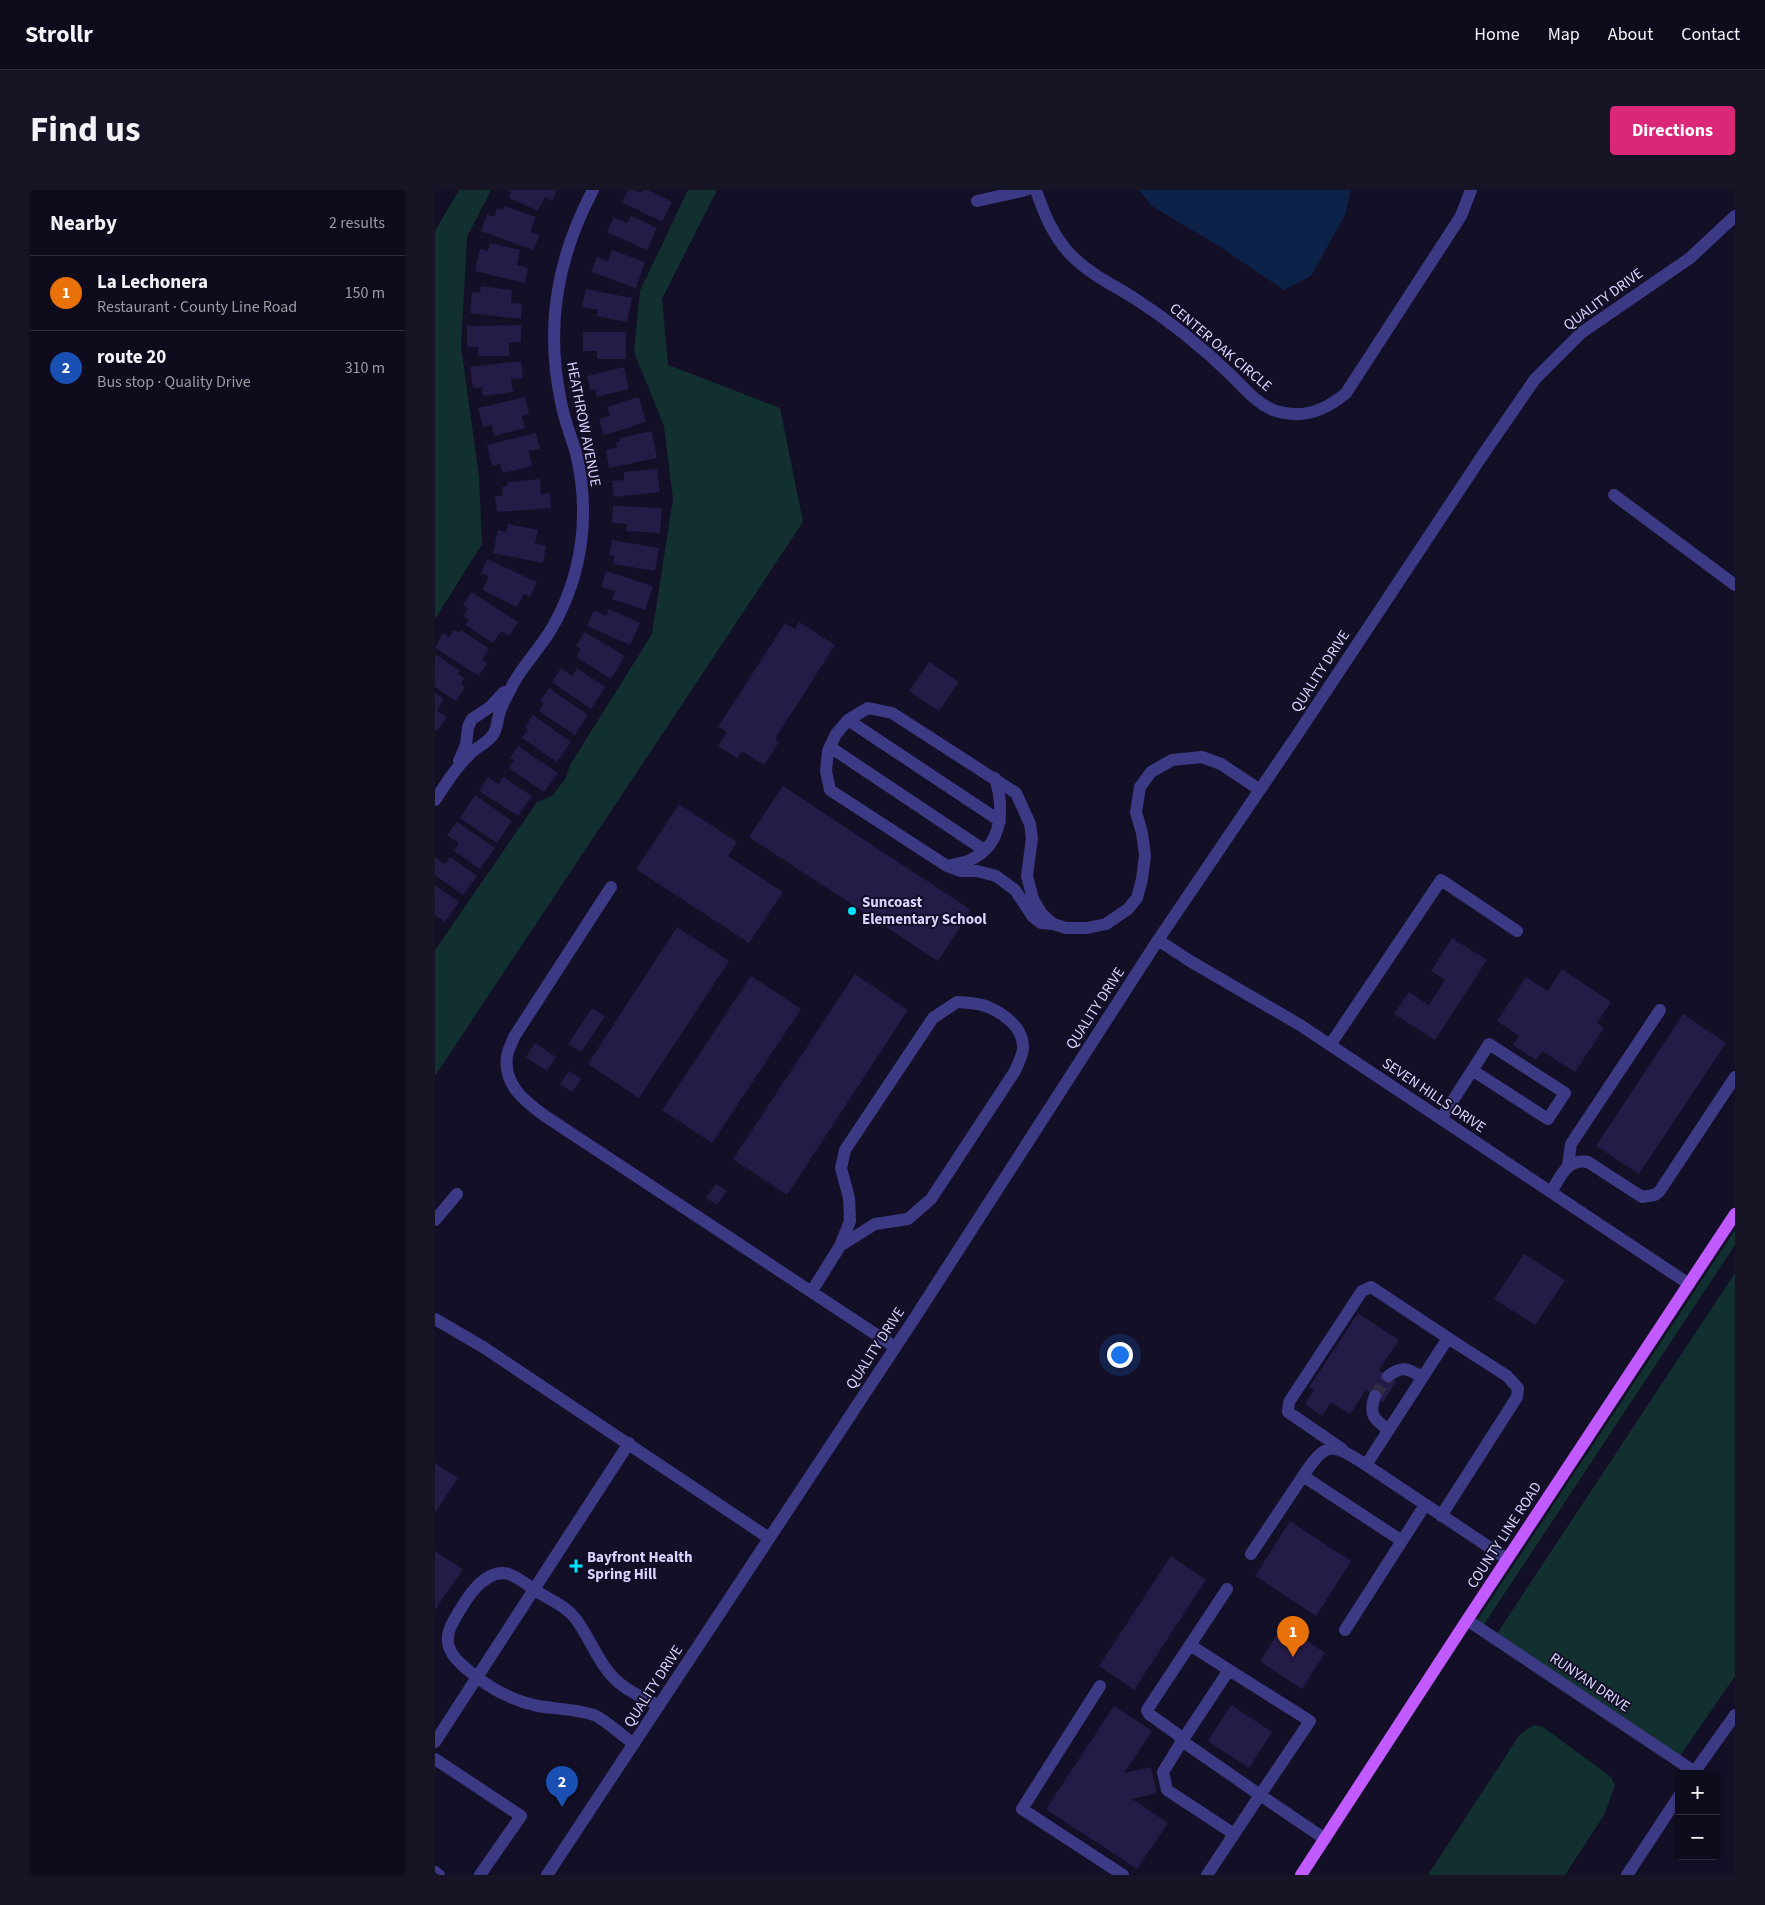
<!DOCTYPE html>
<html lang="en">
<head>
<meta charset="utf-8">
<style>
	body { margin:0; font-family:"Source Sans 3",sans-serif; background:#171425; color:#f1f3f6 }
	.controls { position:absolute; right:15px; bottom:15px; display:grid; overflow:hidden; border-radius:5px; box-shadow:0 1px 4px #0004 }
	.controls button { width:45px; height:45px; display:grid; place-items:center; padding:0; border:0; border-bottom:1px solid #2e2b3b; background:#0e0b1c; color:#f1f3f6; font:25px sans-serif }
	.you { position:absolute; left:684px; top:1164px; width:18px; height:18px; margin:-12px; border:4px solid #fff; border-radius:50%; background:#1a73e8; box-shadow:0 0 0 8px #1a73e833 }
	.badge { display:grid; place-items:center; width:32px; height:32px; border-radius:50%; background:#db2777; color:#fff; font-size:16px; font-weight:700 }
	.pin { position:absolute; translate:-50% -41px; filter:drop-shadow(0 1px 2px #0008) }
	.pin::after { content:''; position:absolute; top:26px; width:18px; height:15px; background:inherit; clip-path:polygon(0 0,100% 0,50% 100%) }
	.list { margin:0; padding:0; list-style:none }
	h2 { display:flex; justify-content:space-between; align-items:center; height:65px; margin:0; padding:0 20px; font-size:21px }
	h2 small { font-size:16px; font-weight:400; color:#9b9ba3 }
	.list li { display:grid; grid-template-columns:32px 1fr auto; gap:15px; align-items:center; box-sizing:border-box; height:75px; padding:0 20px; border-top:1px solid #2e2b3b }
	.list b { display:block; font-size:19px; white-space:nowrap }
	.list p { margin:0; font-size:16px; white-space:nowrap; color:#9b9ba3 }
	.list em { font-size:16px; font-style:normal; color:#9b9ba3 }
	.map { position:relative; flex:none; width:1300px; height:1685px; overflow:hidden; border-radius:5px }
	header { display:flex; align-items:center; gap:30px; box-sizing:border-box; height:70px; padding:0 25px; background:#0e0b1c; border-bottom:1px solid #2e2b3b }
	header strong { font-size:24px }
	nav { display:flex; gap:28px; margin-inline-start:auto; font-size:18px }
	.intro { display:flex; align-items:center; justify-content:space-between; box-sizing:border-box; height:120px; padding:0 30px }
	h1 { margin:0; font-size:35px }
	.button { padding:12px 22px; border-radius:5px; background:#db2777; color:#fff; font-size:18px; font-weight:700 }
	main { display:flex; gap:30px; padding:0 30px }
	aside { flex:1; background:#0e0b1c; border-radius:5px; box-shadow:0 1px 4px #0004 }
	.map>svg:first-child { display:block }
	.green { fill:#12302f }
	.water { fill:#0c2248 }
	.building { fill:#241b47 }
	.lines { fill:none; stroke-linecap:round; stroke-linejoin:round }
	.minor-tunnel { stroke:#312d47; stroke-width:12; stroke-dasharray:12 6; stroke-linecap:butt }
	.minor { stroke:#3d3a85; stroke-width:12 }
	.major { stroke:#c25bff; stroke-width:12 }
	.poi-dot { fill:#00e5ff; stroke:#130f26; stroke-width:2 }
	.labels { text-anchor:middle; stroke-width:4; stroke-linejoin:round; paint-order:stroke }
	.street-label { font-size:15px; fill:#d9d4ff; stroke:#130f26 }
	.poi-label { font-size:15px; font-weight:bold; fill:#d9d4ff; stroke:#130f26; text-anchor:start }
</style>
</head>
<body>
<header>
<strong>Strollr</strong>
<nav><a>Home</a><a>Map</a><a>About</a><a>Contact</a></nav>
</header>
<div class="intro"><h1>Find us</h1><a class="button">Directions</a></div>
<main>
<aside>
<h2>Nearby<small>2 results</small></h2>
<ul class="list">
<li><span class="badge" style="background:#e8710a">1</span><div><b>La Lechonera</b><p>Restaurant · County Line Road</p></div><em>150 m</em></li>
<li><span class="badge" style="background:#1a4fb4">2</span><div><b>route 20</b><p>Bus stop · Quality Drive</p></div><em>310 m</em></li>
</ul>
</aside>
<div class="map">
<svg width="1300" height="1685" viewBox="0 0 1300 1685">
	<rect width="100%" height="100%" fill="#130f26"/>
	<path class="green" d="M24,0H56L32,47L26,156L44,287L47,354L0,429V41Z
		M253,0H282L227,109L233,175L345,218L368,332L0,886V760L102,612L117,606L131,588L135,575L217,444L238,309L229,236L199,162L205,101Z
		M1300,1040V1055L1044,1442L1037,1438Z
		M1300,1083V1486L1243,1569L1057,1451Z
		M1099,1535L1108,1537L1176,1587L1180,1596L1169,1625L1130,1685H993L1076,1558L1085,1544Z"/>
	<path class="water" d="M704,0H916L910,25L876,86L849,100L784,56L718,17Z"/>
	<path class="building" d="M72,0H122L117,11L110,7L103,21L74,8L76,2Z
		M193,0H199L206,3L207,0H213L237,12L227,32L187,12Z
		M69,16L101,27L95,42L104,45L99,60L46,41L52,24L59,27L62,18L68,20Z
		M196,26L222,38L212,60L172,42L179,27L192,33Z
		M55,53L85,60L82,75L93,78L90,93L40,81L45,59L53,61Z
		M177,60L210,72L201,98L156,82L162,67L173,71Z
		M46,96L77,100L76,113L87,114L86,129L35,123L37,102L45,103Z
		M151,99L197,108L192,132L161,126L163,120L147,117Z
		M86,135V152L74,153V166H43V157H32V136Z
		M148,142H191V169H162V161H148Z
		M86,171L88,188L76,189L78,202L48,206L47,197L38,198L35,177Z
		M189,177L194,199L162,207L160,199L155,200L152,186Z
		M90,207L94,224L87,226L90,238L59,246L57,235L48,237L43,218Z
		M204,207L211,232L169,245L164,229L175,226L172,217Z
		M217,241L222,268L174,278L171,260L182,258L181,252L185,251V248Z
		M101,243L105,259L94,261L97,276L68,283L65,274L57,276L52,255Z
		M222,279L225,302L179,307L177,291L189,290V282Z
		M105,289L106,304L115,303L116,318L62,322L60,306H68L67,297L73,296L72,292Z
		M178,316L227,318L225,343L191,341L192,334L177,333Z
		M73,334L103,340L100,354L111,356L108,373L58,363L63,340L71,342Z
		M177,350L224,358L220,381L178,374L179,366L174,365Z
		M52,369L102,392L95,407L89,404L82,417L47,400L54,386L46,383Z
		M171,381L218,396L210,420L177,409L180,401L166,397Z
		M36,402L83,432L74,446L66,441L58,453L31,435L34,430L28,426L33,418L28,415Z
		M174,419L205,433L195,455L152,436L159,420L171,426Z
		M364,432L400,455L340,549L344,552L329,575L307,561L302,568L283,556L292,542L283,537L350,433L360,439Z
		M19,440L24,443L26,440L54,458L47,470L52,473L44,486L0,458L8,443L14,447Z
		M150,442L190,466L176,489L141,467L146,459L141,456Z
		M0,464L25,481L23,484L30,488L26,494L30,497L21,511L0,497Z
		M494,472L524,492L504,521L474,501Z
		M126,478L137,486L142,478L170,497L156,519L117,492Z
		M114,498L153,525L140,545L104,521L109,513L105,511Z
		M0,503L9,509L2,521L12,527L2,541L0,540Z
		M98,525L136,552L122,572L87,548L93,540L90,537Z
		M83,556L123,583L109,602L74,578L79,570L75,568Z
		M53,587L64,594L68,587L97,606L83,626L44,601Z
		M348,596L536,720L503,771L314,647Z
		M40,605L77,631L62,653L25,628Z
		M244,614L302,652L293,666L348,702L314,753L201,679Z
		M22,632L60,658L45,679L19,661L24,653L12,645Z
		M0,667L10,674L15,667L42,686L28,705L0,685Z
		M0,695L24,712L10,732L0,725Z
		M242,737L294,771L204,908L153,874Z
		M1017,748L1052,770L1000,850L959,824L974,802L994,815L1010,790L996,781Z
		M1127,779L1176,812L1162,833L1169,838L1140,882L1107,861L1101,870L1078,855L1084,846L1062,831L1091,787L1113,801Z
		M420,784L473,820L352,1005L298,969Z
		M316,786L366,819L277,953L227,920Z
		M157,818L170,826L146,862L133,854Z
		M1248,824L1291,853L1204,984L1161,956Z
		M100,853L121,867L112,881L91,867Z
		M134,881L146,889L137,902L125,894Z
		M281,994L292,1001L282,1015L271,1008Z
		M1089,1064L1130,1090L1100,1135L1059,1109Z
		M923,1123L964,1150L944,1180L961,1191L948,1212L931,1200L915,1224L896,1212L887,1226L870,1214L879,1200L874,1197Z
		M0,1273L23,1288L0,1323Z
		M855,1331L916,1371L881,1426L820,1386Z
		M0,1361L28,1379L0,1420Z
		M736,1366L771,1390L699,1500L664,1476Z
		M848,1435L890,1463L867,1499L825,1471Z
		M796,1515L837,1542L814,1578L773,1551Z
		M679,1516L717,1541L689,1583L716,1577L722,1603L697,1609L733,1633L702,1679L611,1619Z"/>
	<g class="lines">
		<path class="minor-tunnel" d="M940,1206L953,1186"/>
		<path class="minor" d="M601,0C609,24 619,48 637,66C655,84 678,95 699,108C735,131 767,157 797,186C810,199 823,215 841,221C868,230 891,220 911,203L1026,26L1036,0
			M542,11L591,0
			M1179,305L1300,395
			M413,530L565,631
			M395,557L549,660
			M24,571L31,555L33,537L37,529L55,517L69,502
			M0,610C11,594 20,578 34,565C41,557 51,554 57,546C63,539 62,529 65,521C68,512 74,503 78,494C89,474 106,457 117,438C132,412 142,382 146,353C150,323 148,292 141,263C136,246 129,229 126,212C110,136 122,68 158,0
			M512,676C519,674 529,673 535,670C569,655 569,617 560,588
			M176,697L79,847C77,853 73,860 72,866C68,894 89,911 110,926L460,1157
			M618,734L607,724L598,709L592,686L597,648L595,634L581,603L457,523L433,518L413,530L401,544L393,561L391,581L395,600L512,676L525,681H542L561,686L580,700L598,727L606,733L618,734L631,738H652L671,734L693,719L702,708L707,689L710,665L707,643L701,622L705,597L716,582L737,570L767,567L786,574L825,600
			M723,750L755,771L865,835L1254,1094
			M522,812C531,813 544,813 553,817C568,823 587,837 588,855C589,864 583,873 580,881L496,1009L473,1029L440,1034L405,1056L415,1031L414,1008L406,978L410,960L498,828Z
			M895,855L1006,690L1082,741
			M1006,929L1054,854L1130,903L1113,929L1037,880
			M1133,975L1136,954L1225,820
			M1116,1002C1126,986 1132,968 1153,972L1207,1007L1219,1005L1224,1002L1300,887
			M0,1030L22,1004
			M377,1101L405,1056
			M0,1129L48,1157L334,1348
			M953,1186C968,1175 973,1179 987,1187
			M940,1206C933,1224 939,1230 954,1240
			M907,1259L853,1222L854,1212L927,1101L936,1097L1013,1148
			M931,1275C897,1253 892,1250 868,1286L967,1351
			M1006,1326L1082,1207L1083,1198L1072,1186L1013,1148L931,1275L1072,1369
			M816,1364L868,1286
			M792,1399L712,1520L714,1524L742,1544L747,1551L794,1480L875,1531L825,1605L747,1551L728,1582L732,1600L799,1644
			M1032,1430L1260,1582
			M910,1440L990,1315
			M755,1455L794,1480
			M665,1496L587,1619L688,1685
			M0,1552L194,1253
			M199,1554C187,1546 171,1530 159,1525C141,1519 121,1519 103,1516C73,1510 49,1495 27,1475C13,1462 8,1450 18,1432C28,1414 48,1377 74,1384C84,1388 94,1396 103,1402C115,1410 131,1416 140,1428C154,1446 161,1468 176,1485C189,1500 207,1507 224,1516
			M0,1569L86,1626L45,1685
			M1258,1584L1300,1525
			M0,1682L4,1685
			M112,1685L479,1129L723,750L862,545L1047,266L1100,189L1146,143L1255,68L1300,26
			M772,1685L825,1605L890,1649
			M1192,1685L1244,1606"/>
		<path class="major" d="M866,1685L1032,1430L1300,1024"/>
	</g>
	<g class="poi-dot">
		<circle cx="417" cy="721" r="5"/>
		<path d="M138.5 1368.5h5v5h5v5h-5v5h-5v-5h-5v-5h5z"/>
	</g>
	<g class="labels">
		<g class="street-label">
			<text transform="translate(1168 109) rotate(-36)" y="5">QUALITY DRIVE</text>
			<text transform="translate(786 157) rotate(40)" y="5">CENTER OAK CIRCLE</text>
			<text transform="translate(149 234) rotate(79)" y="5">HEATHROW AVENUE</text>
			<text transform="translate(885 481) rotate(-57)" y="5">QUALITY DRIVE</text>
			<text transform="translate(660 818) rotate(-57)" y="5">QUALITY DRIVE</text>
			<text transform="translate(999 905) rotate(34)" y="5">SEVEN HILLS DRIVE</text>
			<text transform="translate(440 1158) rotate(-57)" y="5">QUALITY DRIVE</text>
			<text transform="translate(1069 1345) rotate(-57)" y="5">COUNTY LINE ROAD</text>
			<text transform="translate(1155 1492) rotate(34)" y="5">RUNYAN DRIVE</text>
			<text transform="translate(218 1496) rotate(-57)" y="5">QUALITY DRIVE</text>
		</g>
		<g class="poi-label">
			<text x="427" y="717">Suncoast<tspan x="427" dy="17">Elementary School</tspan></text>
			<text x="152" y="1372">Bayfront Health<tspan x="152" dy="17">Spring Hill</tspan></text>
		</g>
	</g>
</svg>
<div class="controls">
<button>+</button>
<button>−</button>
</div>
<div class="you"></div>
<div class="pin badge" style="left:858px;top:1467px;background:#e8710a">1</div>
<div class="pin badge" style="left:127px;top:1617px;background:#1a4fb4">2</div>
</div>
</main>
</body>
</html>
